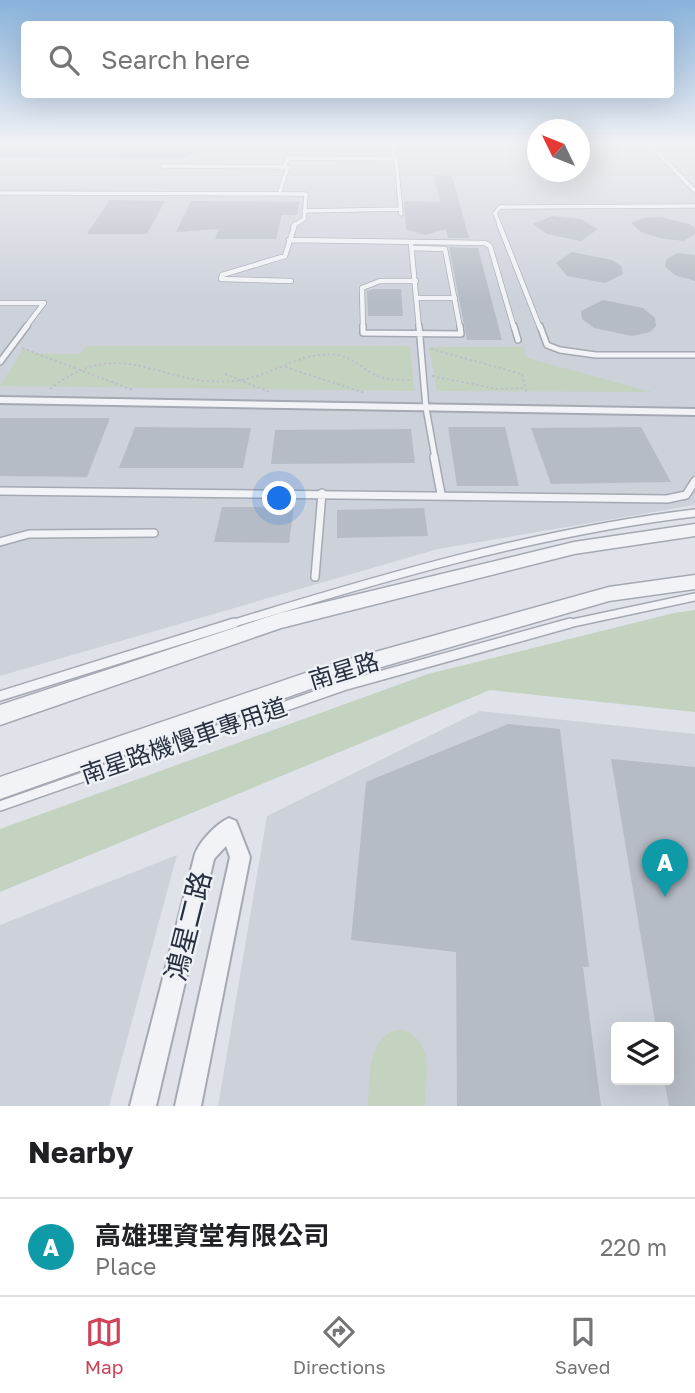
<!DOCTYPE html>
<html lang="en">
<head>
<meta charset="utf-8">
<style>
	body { margin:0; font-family:"Golos Text","Noto Sans TC",sans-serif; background:#f2f2f2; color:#202124 }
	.controls { position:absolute; right:21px; bottom:21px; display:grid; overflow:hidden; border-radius:7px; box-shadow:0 7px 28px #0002 }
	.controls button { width:63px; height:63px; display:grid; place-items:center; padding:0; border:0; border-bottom:2px solid #e0e0e0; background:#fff; color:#202124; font:35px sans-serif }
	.compass { position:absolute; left:527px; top:119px; width:63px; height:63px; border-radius:50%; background:#fff; box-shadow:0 7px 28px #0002; rotate:313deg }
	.you { position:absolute; left:280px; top:499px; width:24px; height:24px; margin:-18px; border:5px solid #fff; border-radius:50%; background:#1a73e8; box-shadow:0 0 0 10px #1a73e833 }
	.badge { display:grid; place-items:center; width:46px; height:46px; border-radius:50%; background:#ce4358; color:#fff; font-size:23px; font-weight:700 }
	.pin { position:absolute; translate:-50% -58px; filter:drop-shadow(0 2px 4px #0008) }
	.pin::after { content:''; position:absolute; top:37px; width:24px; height:21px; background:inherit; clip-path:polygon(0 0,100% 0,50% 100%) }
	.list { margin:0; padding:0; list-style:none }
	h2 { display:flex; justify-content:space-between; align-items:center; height:91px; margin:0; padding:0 28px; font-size:30px }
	h2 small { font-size:23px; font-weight:400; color:#757577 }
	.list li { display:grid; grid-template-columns:46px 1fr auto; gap:21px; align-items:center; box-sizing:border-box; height:98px; padding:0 28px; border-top:2px solid #e0e0e0 }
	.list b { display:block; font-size:26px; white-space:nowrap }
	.list p { margin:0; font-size:23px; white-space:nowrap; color:#757577 }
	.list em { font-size:23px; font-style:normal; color:#757577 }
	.icon { flex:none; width:38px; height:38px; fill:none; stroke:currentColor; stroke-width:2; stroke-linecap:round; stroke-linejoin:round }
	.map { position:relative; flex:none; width:695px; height:1106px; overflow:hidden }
	.search { position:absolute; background:#fff; box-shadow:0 7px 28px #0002; left:21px; right:21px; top:21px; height:77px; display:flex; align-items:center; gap:18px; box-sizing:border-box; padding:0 24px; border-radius:7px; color:#757577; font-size:26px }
	.sheet { height:189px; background:#fff }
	nav { display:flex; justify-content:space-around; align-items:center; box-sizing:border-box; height:98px; border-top:2px solid #e0e0e0; background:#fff; font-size:19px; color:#757577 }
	nav a { display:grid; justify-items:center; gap:4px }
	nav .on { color:#ce4358 }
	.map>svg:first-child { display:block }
	.built { fill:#cdd1da; fill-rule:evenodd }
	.green { fill:#c4d2c0 }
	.water { fill:#99b0c8 }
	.building { fill:#b6bcc5 }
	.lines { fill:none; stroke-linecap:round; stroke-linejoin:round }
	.service-far4-casing { stroke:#a4a9b2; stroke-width:5 }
	.service-far3-casing { stroke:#a4a9b2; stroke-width:6 }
	.service-far2-casing { stroke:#a4a9b2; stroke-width:8 }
	.service-far1-casing { stroke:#a4a9b2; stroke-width:10 }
	.service-casing { stroke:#a4a9b2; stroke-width:12 }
	.minor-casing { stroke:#a4a9b2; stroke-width:4 }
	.tertiary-casing { stroke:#a4a9b2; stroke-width:3 }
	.path { stroke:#bdc0c6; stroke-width:2; stroke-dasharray:2.5 2.5; stroke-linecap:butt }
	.service-far4 { stroke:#f1f3f6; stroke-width:3.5 }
	.service-far3 { stroke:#f1f3f6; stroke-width:4.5 }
	.service-far2 { stroke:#f1f3f6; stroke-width:5 }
	.service-far1 { stroke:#f1f3f6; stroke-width:7 }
	.service { stroke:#f1f3f6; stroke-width:9 }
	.minor { fill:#f1f3f6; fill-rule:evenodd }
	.tertiary { fill:#f1f3f6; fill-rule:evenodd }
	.labels { text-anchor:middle; stroke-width:5; stroke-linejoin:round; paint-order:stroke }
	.street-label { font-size:24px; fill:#28303f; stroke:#eef1f6 }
	.near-street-label { font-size:28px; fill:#28303f; stroke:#eef1f6 }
</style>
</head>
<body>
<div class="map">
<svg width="695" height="1106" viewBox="0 0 695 1106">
	<rect width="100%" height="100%" fill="#dfe2e8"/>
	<path class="built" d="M198,145H537L538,172H580V145H695V505L438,549L0,676V156L198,150Z
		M480,711L695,734V1106H218L267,816ZM616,1027H669V1080H616Z
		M177,855L109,1106H0V925Z"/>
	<path class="green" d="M86,346H410L414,391L0,386L23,349L37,354H80Z
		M429,347H524L527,358L652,392L437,391Z
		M695,610V712L490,690L0,892V829L428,674L674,613Z
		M402,1029C436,1044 426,1073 425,1106H368C370,1077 366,1034 402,1029Z"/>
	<path class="water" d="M0,145H198V153L183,158L0,157Z"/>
	<path class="building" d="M434,175L452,176L469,238H448L446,229L425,235L406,229L404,201L440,202Z
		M110,200L165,201L147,234H87Z
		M191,201L299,202L297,215H282L276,239H215L219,229L176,232Z
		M552,216L581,219L598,229L581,241L547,234L533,224Z
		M661,217L689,224L695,228V234L684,241L659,238L641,232L631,223L643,218Z
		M449,247L478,248L502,340H467Z
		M572,252L612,260L621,266L623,274L605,283L567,276L556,263Z
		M677,253L695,255V281L675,275L665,267L666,260Z
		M373,289H401L403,316H368L367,291Z
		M603,300L643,308L655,318L656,326L650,332L632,336L594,328L582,319L581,311Z
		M0,418H110L87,477L0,476Z
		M135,427L251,428L243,468H119Z
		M448,427H505L519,486H457Z
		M641,427L671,482L551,484L531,428Z
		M411,429L415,463L271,464L275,430Z
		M222,507H294L289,543L214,542Z
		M424,508L428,536L337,538V510Z
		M508,724L560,729L589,967H583L601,1106H457L456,952L351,940L366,782Z
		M611,759L695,767V1106H669L664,1080H669V1027H656Z"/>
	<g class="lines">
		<g class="service-far4-casing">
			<path id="service-far4" d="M393,145L394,159
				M650,145L695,191
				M162,166L288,167L279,194
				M284,167L288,158L396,159L401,214
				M0,193L306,194L304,219L293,226
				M304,211L401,209
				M500,226L495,213L500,207L695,206"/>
		</g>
		<g class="service-far3-casing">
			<path id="service-far3" d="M499,224L540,328
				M289,240L485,243L490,246L514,328
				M411,244L419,328
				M412,248L445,249L460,328
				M291,281L221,279L222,275L285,256L295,224
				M418,298H455
				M0,303H44L25,328
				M363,328L362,288L380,281H416"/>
		</g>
		<g class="service-far2-casing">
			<path id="service-far2" d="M363,326V333L461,334L460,326
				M419,326L426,408L435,458
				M514,326L518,340
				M540,326L547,345L560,350L596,355H695
				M0,362L27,326"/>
		</g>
		<g class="service-far1-casing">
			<path id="service-far1" d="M434,457L441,494
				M0,491L667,499L686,495L695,481
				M0,542L29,534L154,533
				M315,577L322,493
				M228,625C381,578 536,532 695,513
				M563,625L695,597"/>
		</g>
		<g class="service-casing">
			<path id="service" d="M0,696L234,623
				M0,806L343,686L570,623"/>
		</g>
		<g class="minor-casing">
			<path id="minor" d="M0,397L695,409V415L0,403Z
				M229,818L236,821L250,857L201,1106H175L230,857L226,846L214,859L156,1106H130L195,854C200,841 216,824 229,818Z"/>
		</g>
		<g class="tertiary-casing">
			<path id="tertiary" d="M695,524V536L574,554L281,628L0,725V705L280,613L574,542Z
				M695,575V589L609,601L333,681L0,799V777L332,664L609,587Z"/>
		</g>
		<path class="path" d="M22,348L133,390
			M431,349L522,374L527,394
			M285,367L365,393
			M225,374L270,392
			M432,376L497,389L525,388
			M50,389C123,332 158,388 234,381C269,378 301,350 337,355C354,357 365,372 380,377C390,380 402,380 412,380"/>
		<use href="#service-far4" class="service-far4"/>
		<use href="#service-far3" class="service-far3"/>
		<use href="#service-far2" class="service-far2"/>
		<use href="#service-far1" class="service-far1"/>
		<use href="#service" class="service"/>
		<use href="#minor" class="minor"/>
		<use href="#tertiary" class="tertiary"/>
	</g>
	<linearGradient id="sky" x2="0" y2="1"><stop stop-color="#88b2db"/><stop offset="0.48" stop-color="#f1f2f5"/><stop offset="1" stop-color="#f1f2f5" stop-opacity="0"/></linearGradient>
	<rect width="695" height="300" fill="url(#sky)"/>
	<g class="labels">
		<g class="street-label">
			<text transform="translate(344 671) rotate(-17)" y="8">南星路</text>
			<text transform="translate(184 741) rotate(-19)" y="8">南星路機慢車專用道</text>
		</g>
		<g class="near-street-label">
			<text transform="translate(188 926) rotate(-76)" y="10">鴻星二路</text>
		</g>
	</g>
</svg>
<div class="controls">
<button><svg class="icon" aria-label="layers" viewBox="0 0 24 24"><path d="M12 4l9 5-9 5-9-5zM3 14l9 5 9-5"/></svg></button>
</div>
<svg class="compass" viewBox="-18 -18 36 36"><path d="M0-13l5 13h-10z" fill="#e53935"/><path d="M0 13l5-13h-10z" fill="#757577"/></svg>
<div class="you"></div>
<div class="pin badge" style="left:665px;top:897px;background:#0f9aa8">A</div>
<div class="search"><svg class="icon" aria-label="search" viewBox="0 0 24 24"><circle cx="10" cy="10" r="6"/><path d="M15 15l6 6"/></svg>Search here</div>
</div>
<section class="sheet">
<h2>Nearby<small></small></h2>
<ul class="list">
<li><span class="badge" style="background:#0f9aa8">A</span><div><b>高雄理資堂有限公司</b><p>Place</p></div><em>220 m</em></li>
</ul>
</section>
<nav>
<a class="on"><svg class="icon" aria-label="map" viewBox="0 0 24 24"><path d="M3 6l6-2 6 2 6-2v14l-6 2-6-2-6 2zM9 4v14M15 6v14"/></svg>Map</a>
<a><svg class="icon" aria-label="directions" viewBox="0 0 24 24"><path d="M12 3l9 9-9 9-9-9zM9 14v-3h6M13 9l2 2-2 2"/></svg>Directions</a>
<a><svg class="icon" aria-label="saved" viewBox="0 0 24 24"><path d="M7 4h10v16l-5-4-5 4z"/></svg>Saved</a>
</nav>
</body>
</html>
